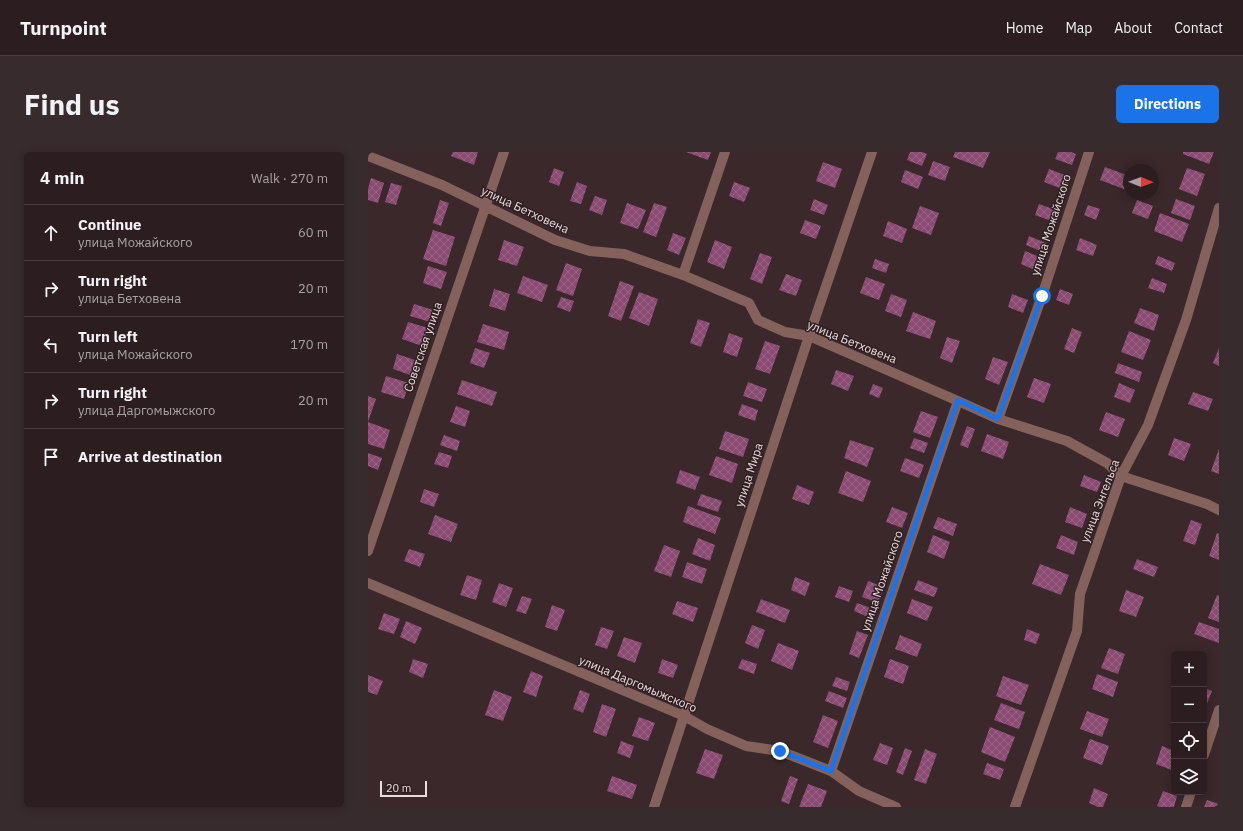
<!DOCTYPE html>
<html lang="en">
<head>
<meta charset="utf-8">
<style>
	body { margin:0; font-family:"IBM Plex Sans",sans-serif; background:#382b2d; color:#f1f3f6 }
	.controls { position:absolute; right:12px; bottom:12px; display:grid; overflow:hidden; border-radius:6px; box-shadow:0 2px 10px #0003 }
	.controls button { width:36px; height:36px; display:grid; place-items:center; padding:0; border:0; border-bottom:1px solid #483c3e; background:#2c1e20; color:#f1f3f6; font:20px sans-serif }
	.compass { position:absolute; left:755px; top:12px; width:36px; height:36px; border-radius:50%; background:#2c1e20; box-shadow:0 2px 10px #0003; rotate:91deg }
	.scale { position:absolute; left:12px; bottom:10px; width:47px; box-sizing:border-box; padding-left:4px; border:2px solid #e9dcde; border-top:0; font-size:11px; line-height:14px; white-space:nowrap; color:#e9dcde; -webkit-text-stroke:3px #301f21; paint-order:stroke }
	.stop { position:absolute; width:12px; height:12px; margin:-9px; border:3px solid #1a73e8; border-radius:50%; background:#fff }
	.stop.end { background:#1a73e8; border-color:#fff; box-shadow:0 1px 4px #0008 }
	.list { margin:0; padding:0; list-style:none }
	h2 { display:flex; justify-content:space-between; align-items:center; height:52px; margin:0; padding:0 16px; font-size:17px }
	h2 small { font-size:13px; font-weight:400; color:#a6a2a5 }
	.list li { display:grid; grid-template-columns:26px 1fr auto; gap:12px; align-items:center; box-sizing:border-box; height:56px; padding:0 16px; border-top:1px solid #483c3e }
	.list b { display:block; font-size:15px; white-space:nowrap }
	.list p { margin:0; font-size:13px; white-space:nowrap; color:#a6a2a5 }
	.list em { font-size:13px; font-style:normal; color:#a6a2a5 }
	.icon { flex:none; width:22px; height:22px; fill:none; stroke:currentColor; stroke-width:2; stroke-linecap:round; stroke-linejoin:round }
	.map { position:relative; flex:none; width:851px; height:655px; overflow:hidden; border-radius:6px }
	header { display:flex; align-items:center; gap:24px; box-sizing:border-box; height:56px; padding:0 20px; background:#2c1e20; border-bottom:1px solid #483c3e }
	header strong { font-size:19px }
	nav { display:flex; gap:22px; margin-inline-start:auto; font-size:14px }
	.intro { display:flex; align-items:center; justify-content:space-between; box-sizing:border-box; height:96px; padding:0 24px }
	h1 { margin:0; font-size:28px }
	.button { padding:10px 18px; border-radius:6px; background:#1a73e8; color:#fff; font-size:14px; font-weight:700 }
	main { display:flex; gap:24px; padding:0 24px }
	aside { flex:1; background:#2c1e20; border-radius:6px; box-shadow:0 2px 10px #0003 }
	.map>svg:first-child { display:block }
	.building { fill:url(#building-cross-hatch) }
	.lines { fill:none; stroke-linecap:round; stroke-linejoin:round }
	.minor { stroke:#84625b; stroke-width:10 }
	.route { stroke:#1a73e8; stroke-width:5 }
	.labels { text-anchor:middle; stroke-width:3; stroke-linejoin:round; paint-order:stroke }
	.street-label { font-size:12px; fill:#e9dcde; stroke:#301f21 }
</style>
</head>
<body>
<header>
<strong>Turnpoint</strong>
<nav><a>Home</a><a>Map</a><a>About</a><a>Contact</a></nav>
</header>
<div class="intro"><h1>Find us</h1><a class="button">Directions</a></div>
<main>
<aside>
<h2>4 min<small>Walk · 270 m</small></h2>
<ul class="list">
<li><svg class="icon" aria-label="ahead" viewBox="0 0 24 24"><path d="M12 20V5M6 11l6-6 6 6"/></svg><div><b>Continue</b><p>улица Можайского</p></div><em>60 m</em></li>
<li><svg class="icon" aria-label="right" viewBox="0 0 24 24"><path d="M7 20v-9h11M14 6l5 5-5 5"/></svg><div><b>Turn right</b><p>улица Бетховена</p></div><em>20 m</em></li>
<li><svg class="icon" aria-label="left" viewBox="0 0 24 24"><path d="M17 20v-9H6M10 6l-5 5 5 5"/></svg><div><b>Turn left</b><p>улица Можайского</p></div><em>170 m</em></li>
<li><svg class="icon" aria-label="right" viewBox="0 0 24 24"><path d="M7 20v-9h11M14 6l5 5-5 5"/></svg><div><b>Turn right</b><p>улица Даргомыжского</p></div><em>20 m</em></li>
<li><svg class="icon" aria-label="arrive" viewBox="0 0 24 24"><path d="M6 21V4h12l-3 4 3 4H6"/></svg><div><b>Arrive at destination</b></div></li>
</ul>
</aside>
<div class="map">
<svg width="851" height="655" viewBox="0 0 851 655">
	<defs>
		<pattern id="building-cross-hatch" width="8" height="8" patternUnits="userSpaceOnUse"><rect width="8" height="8" fill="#8b4a72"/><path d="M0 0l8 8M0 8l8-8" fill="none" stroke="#9b6486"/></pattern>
	</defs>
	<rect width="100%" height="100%" fill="#3a282b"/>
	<path class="building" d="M85,0H110L106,13L83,4Z
		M318,0H343L340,8Z
		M542,0H554L559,2L554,14L539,8Z
		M587,0H622L615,16L585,5Z
		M690,0H703L708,2L704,13L687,7Z
		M815,0H846L841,12L815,2Z
		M565,9L582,15L577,29L560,23Z
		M455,10L474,17L467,36L448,29Z
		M737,15L761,24V39L732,28Z
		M186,16L196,20L191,34L181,30Z
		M819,16L837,22L829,44L811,37Z
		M681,17L702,25L697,38L676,30Z
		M537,18L555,25L550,37L533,30Z
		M3,26L16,31L10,51L0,48V37Z
		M209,30L219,34L213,52L202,49Z
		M366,30L382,36L376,50L361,44Z
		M23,31L34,34L28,53L17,50Z
		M227,44L239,48L234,63L221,58Z
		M446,47L460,53L456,63L442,58Z
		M808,47L827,54L822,68L803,61Z
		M72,48L81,51L73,74L65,71Z
		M769,48L785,54L780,67L764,61Z
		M259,51L278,58L270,77L252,71Z
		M286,51L299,55L288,85L275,80Z
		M671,52L690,59L686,70L667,63Z
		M720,53L732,57L728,68L716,63Z
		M552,54L571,61L563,83L544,76Z
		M792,61L821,72L814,90L786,79Z
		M437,68L453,74L448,87L432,81Z
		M520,69L539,77L534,91L515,84Z
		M65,78L87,85L78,114L55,107Z
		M305,81L318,86L311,103L299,98Z
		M661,84L678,91L675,100L658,93Z
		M712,86L729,93L725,104L708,98Z
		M136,88L156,95L149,114L130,108Z
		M347,88L364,95L356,117L339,110Z
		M657,99L674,106L669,119L653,112Z
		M392,101L404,105L394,132L382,127Z
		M790,104L807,111L804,119L787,112Z
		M507,107L521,112L518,121L504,116Z
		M198,111L214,117L205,144L188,138Z
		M60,114L79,120L73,137L55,131Z
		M418,122L434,128L428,144L411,138Z
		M155,124L180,133L174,150L149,141Z
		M498,125L517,132L511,148L492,141Z
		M784,126L799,132L796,141L780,136Z
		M252,129L266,134L253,169L240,164Z
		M126,137L142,142L137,159L121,154Z
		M692,137L705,142L701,153L688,148Z
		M271,140L290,147L281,174L261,166Z
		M523,142L539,148L533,165L517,159Z
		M644,142L660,148L655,161L640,155Z
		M193,145L206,149L202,160L189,155Z
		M46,152L65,158L62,170L42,164Z
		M772,156L791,163L786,179L766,171Z
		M545,160L568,169L562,187L538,179Z
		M330,167L342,171L333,195L322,191Z
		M40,170L60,176L54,194L34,187Z
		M115,172L141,180L136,198L109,190Z
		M704,176L714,180L706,201L696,197Z
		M761,179L783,188L775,208L753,200Z
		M361,181L375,186L369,205L355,200Z
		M579,185L592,189L584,211L572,206Z
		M397,189L412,194L402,222L387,217Z
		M107,196L122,201L116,216L102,211Z
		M851,196V214L845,211Z
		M29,202L47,208L42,223L25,217Z
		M625,205L640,210L631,233L617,227Z
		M750,211L774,220L771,230L747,221Z
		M468,218L486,224L480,239L463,232Z
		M18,224L41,231L36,247L13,240Z
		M666,226L683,232L676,251L659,245Z
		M94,228L129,240L124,254L89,242Z
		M380,230L399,237L394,250L375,244Z
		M751,231L767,238L762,251L746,245Z
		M505,232L515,236L511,246L501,242Z
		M825,240L845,247L840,259L820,252Z
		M0,244L8,247L0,270Z
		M374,252L390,258L387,269L370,263Z
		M88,254L102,259L97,275L82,270Z
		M553,259L570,265L562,286L545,280Z
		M738,260L757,267L750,285L731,278Z
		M0,270L22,278L16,297L0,292Z
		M599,274L607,277L600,296L592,293Z
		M357,279L381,287L375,305L351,297Z
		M619,282L641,290L635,307L613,299Z
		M76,283L92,289L89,299L72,293Z
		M546,286L560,291L556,301L542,296Z
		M806,286L823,292L816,309L800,303Z
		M482,288L506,296L499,315L476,306Z
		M851,297V322L843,319Z
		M71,300L84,304L80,316L66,312Z
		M0,301L14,306L10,318L0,314Z
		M348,304L370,312L364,331L341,323Z
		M537,306L556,313L551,326L532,319Z
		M312,318L332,325L327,338L308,331Z
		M478,319L503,329L495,350L470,341Z
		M716,323L733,330L729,340L712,334Z
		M429,333L446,340L441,353L424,347Z
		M56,337L71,342L66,355L52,350Z
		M333,342L354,349L350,360L329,353Z
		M320,354L353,366L347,382L315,370Z
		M524,355L540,361L534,376L518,370Z
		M702,355L719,362L714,376L697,370Z
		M67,363L90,372L83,390L60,382Z
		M570,365L589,372L585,384L565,376Z
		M823,368L834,372L827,393L815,389Z
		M849,381L851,382V408L841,404Z
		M565,383L582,390L576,407L559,400Z
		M693,383L710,390L706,403L688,396Z
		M330,386L347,393L342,409L324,402Z
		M296,393L312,399L303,425L286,419Z
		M41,397L57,402L52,415L36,409Z
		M769,407L790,415L786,425L765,417Z
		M319,410L339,417L334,432L314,425Z
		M672,412L701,423L693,443L664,432Z
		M99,423L114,428L108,448L92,443Z
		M427,425L442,431L437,444L423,438Z
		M550,428L570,436L566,445L546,438Z
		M500,429L516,435L510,451L494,445Z
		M131,431L145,436L138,455L124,450Z
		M471,434L485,439L481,450L467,445Z
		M758,438L776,445L768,465L751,459Z
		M849,443L851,444V470L840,466Z
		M154,444L164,447L158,462L148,459Z
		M393,447L422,458L417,471L388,460Z
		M544,447L565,455L559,469L539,461Z
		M309,449L330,456L325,470L304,462Z
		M489,451L508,458L505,467L486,459Z
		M184,453L197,458L189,479L177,475Z
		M16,461L32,467L26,482L10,477Z
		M38,469L54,476L47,492L32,485Z
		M831,470L851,477V491L826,482Z
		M384,473L397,478L390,497L377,491Z
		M233,475L246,479L239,497L227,493Z
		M659,477L672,482L668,492L656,488Z
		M489,479L500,483L491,506L481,502Z
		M532,483L554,492L549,505L527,497Z
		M256,485L274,491L267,511L249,504Z
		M410,491L431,499L424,518L403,509Z
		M741,496L757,502L750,522L733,516Z
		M45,507L60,512L55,526L41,520Z
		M294,507L310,513L305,526L290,521Z
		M374,507L389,512L386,522L370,516Z
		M522,507L541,514L535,532L516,525Z
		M163,519L175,524L168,545L155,540Z
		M729,522L750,530L745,545L724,537Z
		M0,523L15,529L9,543L0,540Z
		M635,524L661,533L653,553L628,544Z
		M468,525L482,530L479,539L464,534Z
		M836,536L844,539L838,554L836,553Z
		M126,538L144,545L135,569L117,563Z
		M212,538L222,542L215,561L205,557Z
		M461,539L479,546L475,556L457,549Z
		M633,551L657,560L651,577L626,568Z
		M234,552L248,557L238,585L225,580Z
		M719,559L741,567L734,585L712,577Z
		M455,563L470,569L460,596L445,590Z
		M271,565L287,571L280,589L264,584Z
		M622,575L647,585L637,610L613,600Z
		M722,587L741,594L734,613L715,606Z
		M253,589L266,594L262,606L249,601Z
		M512,591L525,596L519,613L505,608Z
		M794,594L806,599V619L788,612Z
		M537,596L544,599L535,623L528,620Z
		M337,597L355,603L346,627L328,621Z
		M557,597L569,602L558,632L546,628Z
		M619,611L636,617L632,628L615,622Z
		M244,624L269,633L264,647L239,639Z
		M422,624L430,627L421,652L413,649Z
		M440,632L459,639L453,655H431Z
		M726,636L740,642L735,655H730L721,651Z
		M795,639L809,644L806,655H792L789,654Z
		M839,648L851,652V655H836Z"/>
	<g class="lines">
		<path class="minor" d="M0,4L74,33L187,88L222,99L256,102L315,123L381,151L390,168L417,180L441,184L590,249L630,267L699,289L739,311L753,324L839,352L851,358
			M315,123L357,0
			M630,267L674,144L721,0
			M0,399L136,0
			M0,431L316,564L339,577L378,594L412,599L463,619L491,639L528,655
			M836,603L851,558
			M463,619L590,249
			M286,655L441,184L504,0
			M647,655L709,479L712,442L753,324L780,273L818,168L851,56
			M818,655L823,640"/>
	</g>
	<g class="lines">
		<path class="route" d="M412,599L463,619L590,248L630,267L674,144"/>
	</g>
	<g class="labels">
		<g class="street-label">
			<text transform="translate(157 58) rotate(25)" y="4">улица Бетховена</text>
			<text transform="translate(683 73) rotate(-72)" y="4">улица Можайского</text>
			<text transform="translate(484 190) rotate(22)" y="4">улица Бетховена</text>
			<text transform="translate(55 195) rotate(-71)" y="4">Советская улица</text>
			<text transform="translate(381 323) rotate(-72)" y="4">улица Мира</text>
			<text transform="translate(732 349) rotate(-69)" y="4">улица Энгельса</text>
			<text transform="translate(514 429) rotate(-71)" y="4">улица Можайского</text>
			<text transform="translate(270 532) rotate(23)" y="4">улица Даргомыжского</text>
		</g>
	</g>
</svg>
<div class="controls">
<button>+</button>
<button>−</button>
<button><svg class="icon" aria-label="locate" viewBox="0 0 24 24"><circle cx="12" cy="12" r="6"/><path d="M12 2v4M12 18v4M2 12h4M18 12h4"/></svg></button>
<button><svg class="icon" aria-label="layers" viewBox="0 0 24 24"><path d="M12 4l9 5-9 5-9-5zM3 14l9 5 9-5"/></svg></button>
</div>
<svg class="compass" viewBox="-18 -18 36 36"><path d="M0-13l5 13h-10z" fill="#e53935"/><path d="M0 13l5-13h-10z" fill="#a6a2a5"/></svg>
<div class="scale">20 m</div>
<div class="stop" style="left:674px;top:144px"></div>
<div class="stop end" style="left:412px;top:599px"></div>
</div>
</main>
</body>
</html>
